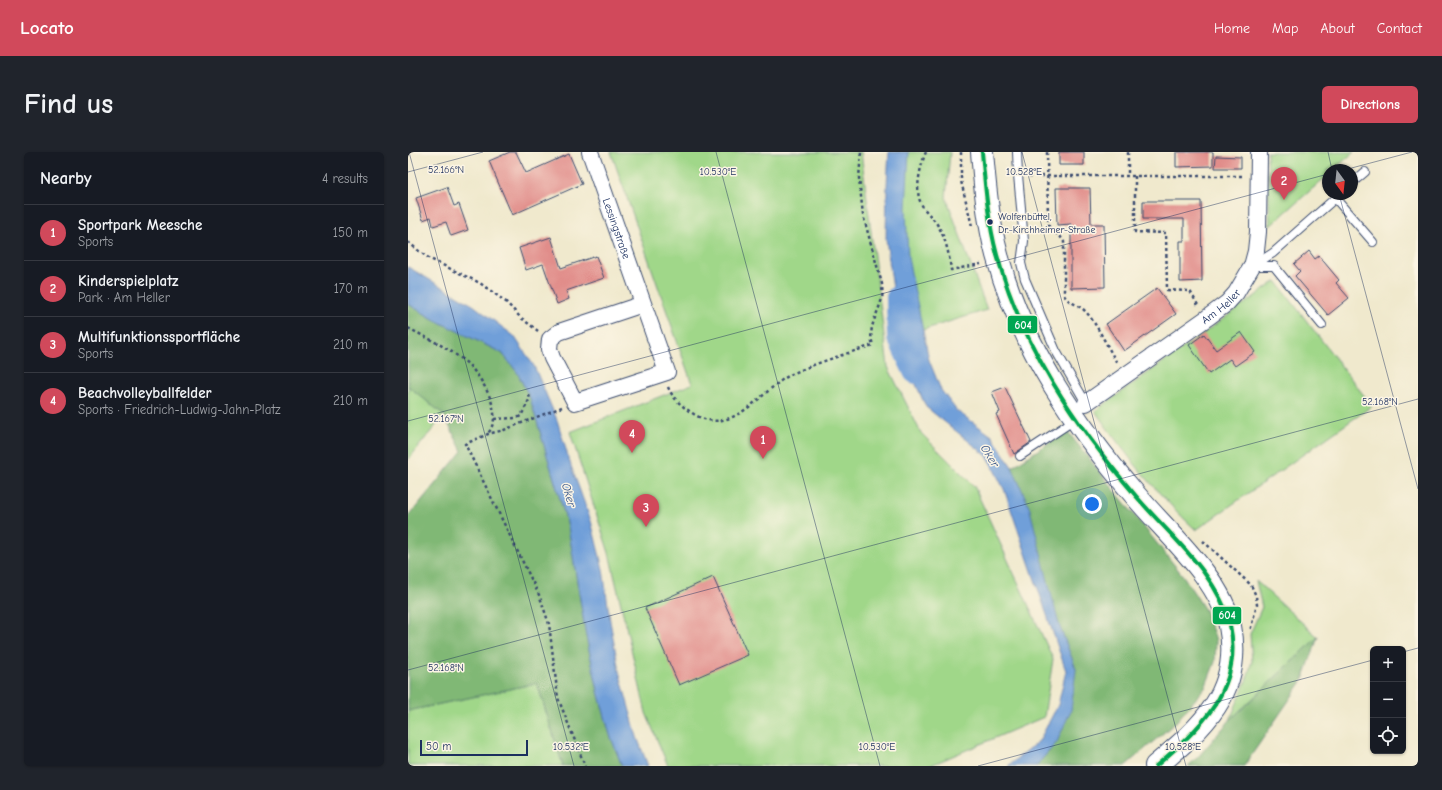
<!DOCTYPE html>
<html lang="en">
<head>
<meta charset="utf-8">
<style>
	body { margin:0; font-family:"Comic Neue",sans-serif; background:#20242c; color:#f1f3f6 }
	.controls { position:absolute; right:12px; bottom:12px; display:grid; overflow:hidden; border-radius:6px; box-shadow:0 1px 3px #0004 }
	.controls button { width:36px; height:36px; display:grid; place-items:center; padding:0; border:0; border-bottom:1px solid #363941; background:#171b24; color:#f1f3f6; font:20px sans-serif }
	.compass { position:absolute; left:914px; top:12px; width:36px; height:36px; border-radius:50%; background:#171b24; box-shadow:0 1px 3px #0004; rotate:165deg }
	.scale { position:absolute; left:12px; bottom:10px; width:108px; box-sizing:border-box; padding-left:4px; border:2px solid #1b2f5e; border-top:0; font-size:11px; line-height:14px; white-space:nowrap; color:#1b2f5e; -webkit-text-stroke:3px #fcf5e5; paint-order:stroke }
	.you { position:absolute; left:684px; top:352px; width:14px; height:14px; margin:-10px; border:3px solid #fff; border-radius:50%; background:#1a73e8; box-shadow:0 0 0 6px #1a73e833 }
	.badge { display:grid; place-items:center; width:26px; height:26px; border-radius:50%; background:#d1495b; color:#fff; font-size:13px; font-weight:700 }
	.pin { position:absolute; translate:-50% -33px; filter:drop-shadow(0 1px 2px #0008) }
	.pin::after { content:''; position:absolute; top:21px; width:14px; height:12px; background:inherit; clip-path:polygon(0 0,100% 0,50% 100%) }
	.list { margin:0; padding:0; list-style:none }
	h2 { display:flex; justify-content:space-between; align-items:center; height:52px; margin:0; padding:0 16px; font-size:17px }
	h2 small { font-size:13px; font-weight:400; color:#9ea1a6 }
	.list li { display:grid; grid-template-columns:26px 1fr auto; gap:12px; align-items:center; box-sizing:border-box; height:56px; padding:0 16px; border-top:1px solid #363941 }
	.list b { display:block; font-size:15px; white-space:nowrap }
	.list p { margin:0; font-size:13px; white-space:nowrap; color:#9ea1a6 }
	.list em { font-size:13px; font-style:normal; color:#9ea1a6 }
	.icon { flex:none; width:22px; height:22px; fill:none; stroke:currentColor; stroke-width:2; stroke-linecap:round; stroke-linejoin:round }
	.map { position:relative; flex:none; width:1010px; height:614px; overflow:hidden; border-radius:6px }
	header { display:flex; align-items:center; gap:24px; box-sizing:border-box; height:56px; padding:0 20px; background:#d1495b; color:#fff }
	header strong { font-size:19px }
	nav { display:flex; gap:22px; margin-inline-start:auto; font-size:14px }
	.intro { display:flex; align-items:center; justify-content:space-between; box-sizing:border-box; height:96px; padding:0 24px }
	h1 { margin:0; font-size:28px }
	.button { padding:10px 18px; border-radius:6px; background:#d1495b; color:#fff; font-size:14px; font-weight:700 }
	main { display:flex; gap:24px; padding:0 24px }
	aside { flex:1; background:#171b24; border-radius:6px; box-shadow:0 1px 3px #0004 }
	.map>svg:first-child { display:block }
	.green { fill:#a0d789; stroke:#5e8374 }
	.forest { fill:#80b875; stroke:#4e746a }
	.water { fill:#6f9fd9; stroke:#45679c }
	.lines { fill:none; stroke-linecap:round; stroke-linejoin:round }
	.river { stroke:#6f9fd9; stroke-width:26 }
	.building { fill:#e18d8a }
	.service-casing { stroke:#3b4b6f; stroke-width:10 }
	.minor-casing { stroke:#3b4b6f; stroke-width:18 }
	.secondary-casing { stroke:#3b4b6f; stroke-width:24 }
	.path { stroke:#3b4b6f; stroke-width:2.5; stroke-dasharray:3 3; stroke-linecap:butt }
	.service { stroke:#fff; stroke-width:8 }
	.minor { stroke:#fff; stroke-width:16 }
	.secondary { stroke:#fff; stroke-width:22 }
	.bus-1-casing { stroke:#fcf5e5; stroke-width:7 }
	.bus-1 { stroke:#00a651; stroke-width:4 }
	.ticks { fill:none; stroke:#1b2f5e; stroke-width:1; stroke-opacity:0.45 }
	.bus-dot { fill:#1b2f5e; stroke:#fcf5e5; stroke-width:1.5 }
	.labels { text-anchor:middle; stroke-width:3; stroke-linejoin:round; paint-order:stroke }
	.bus-label { font-size:10px; fill:#1b2f5e; stroke:#fcf5e5; text-anchor:start }
	.street-label { font-size:11px; fill:#1b2f5e; stroke:#fcf5e5 }
	.water-label { font-size:12px; font-style:italic; fill:#385689; stroke:#fcf5e5 }
	.ticks-label { font-size:10px; text-anchor:middle; fill:#1b2f5e; stroke:#fcf5e5; stroke-width:3; stroke-linejoin:round; paint-order:stroke }
	.line-badge { stroke:#fcf5e5; stroke-width:1.5 }
	.badge-label { font-size:11px; text-anchor:middle; font-weight:bold; fill:#fff }
</style>
</head>
<body>
<header>
<strong>Locato</strong>
<nav><a>Home</a><a>Map</a><a>About</a><a>Contact</a></nav>
</header>
<div class="intro"><h1>Find us</h1><a class="button">Directions</a></div>
<main>
<aside>
<h2>Nearby<small>4 results</small></h2>
<ul class="list">
<li><span class="badge">1</span><div><b>Sportpark Meesche</b><p>Sports</p></div><em>150 m</em></li>
<li><span class="badge">2</span><div><b>Kinderspielplatz</b><p>Park · Am Heller</p></div><em>170 m</em></li>
<li><span class="badge">3</span><div><b>Multifunktionssportfläche</b><p>Sports</p></div><em>210 m</em></li>
<li><span class="badge">4</span><div><b>Beachvolleyballfelder</b><p>Sports · Friedrich-Ludwig-Jahn-Platz</p></div><em>210 m</em></li>
</ul>
</aside>
<div class="map">
<svg width="1010" height="614" viewBox="0 0 1010 614">
	<rect width="100%" height="100%" fill="#fcf5e5"/>
	<filter id="ink" filterUnits="userSpaceOnUse"><feTurbulence type="fractalNoise" baseFrequency=".025" numOctaves="2"/><feDisplacementMap in="SourceGraphic" scale="8" xChannelSelector="R" yChannelSelector="G"/><feConvolveMatrix kernelMatrix="1 2 1 2 8 2 1 2 1" color-interpolation-filters="sRGB"/></filter>
	<filter id="wash" filterUnits="userSpaceOnUse"><feTurbulence type="fractalNoise" baseFrequency=".012" numOctaves="4" result="noise"/><feDisplacementMap in="SourceGraphic" scale="16" xChannelSelector="R" yChannelSelector="G"/><feGaussianBlur stdDeviation="0.9" result="paint"/><feColorMatrix in="noise" values="0 0 0 0 0 0 0 0 0 0 0 0 0 0 0 0 0 1.4 0 .05"/><feComposite in="paint" operator="in"/></filter>
	<g filter="url(#wash)">
		<rect width="100%" height="100%" fill="#f0e9cd"/>
		<path class="green" d="M203,0H453L480,215L513,281L566,334L645,507L636,565L521,614H260L238,561L201,401L162,280L284,232Z
			M488,0H542L538,45L579,158L492,185Z
			M859,0H946L925,18H920V23L862,74Z
			M868,129L964,254L788,378C749,342 717,302 687,259Z
			M0,234L36,263L0,308Z
			M848,429L910,485L822,568L839,526L844,509L842,482L854,455Z
			M129,531L155,614H0V559Z"/>
		<path class="forest" d="M0,152L27,168L94,201L109,220L122,246L160,374L178,484L191,543L202,583L214,614H155L129,531L0,559V365L54,299L36,263L0,234Z
			M659,279L776,425L797,458L808,488L807,510L797,536L767,571L717,614H628L649,590L668,517L651,473L604,315Z
			M910,485L895,528L836,614H780L790,605L822,568Z"/>
		<path class="water" d="M481,0H501L498,56L500,106L521,208L533,238L549,259L584,284L604,315L621,354L651,473L668,517L663,558L649,590L628,614H600L631,589L650,553L658,519L596,337L579,304L518,255L494,201L478,87L479,33Z
			M0,115L65,153L106,184L126,214L149,268L163,314L183,369L195,417L202,469L211,519L229,585L240,614H214L202,583L191,543L178,484L160,374L122,246L109,220L94,201L27,168L0,152Z"/>
		<g class="lines">
			<path class="river" d="M491,146L492,185L508,219"/>
		</g>
		<g id="blocks">
			<path class="building" d="M102,0H108L118,21L161,2L174,32L104,63L81,9Z
				M651,0H676V13H651Z
				M768,0H805V14L768,15Z
				M808,4L833,5V16H807Z
				M39,35L46,54L51,52L60,78L43,84L38,70L25,74L23,65L15,68L8,46Z
				M648,36H682L683,72H696L697,135L663,136V72L649,73Z
				M735,49H793L794,129L772,130V89H776V67H735Z
				M143,85L153,116L188,104L196,126L158,139L161,147L149,152L135,112L118,118L111,96Z
				M901,99L907,107L911,104L931,128L928,131L941,146L920,163L887,124L892,119L886,112Z
				M749,136L768,162L716,199L698,172Z
				M833,180L847,200L827,214L822,207L801,222L781,193L796,182L808,198Z
				M597,235L623,290L606,302L588,262L592,260L584,240Z
				M305,425L340,503L271,533L237,456Z"/>
		</g>
	</g>
	<g filter="url(#ink)">
		<use href="#blocks" fill-opacity="0" stroke="#3b4b6f" stroke-width="1"/>
		<g class="lines">
			<g class="service-casing">
				<path id="service" d="M609,0L610,23L616,89L613,111L617,127L648,199L678,251
					M944,31L957,20
					M927,46L965,90
					M846,113L865,101L932,42
					M844,114H866L914,173
					M612,304L668,267"/>
			</g>
			<g class="minor-casing">
				<g id="minor">
					<path id="s1" d="M182,0L259,220L167,250L144,206L141,197L142,187L151,180L235,152"/>
					<path id="s2" d="M678,251L799,166L819,151L828,141L844,114L848,99L850,80L851,0"/>
				</g>
			</g>
			<g class="secondary-casing">
				<path id="secondary" d="M574,0C577,35 580,69 589,103C613,194 668,274 728,344C758,380 813,427 822,474C835,540 794,575 748,614"/>
			</g>
			<path class="path" d="M518,0C513,11 507,37 512,49C515,57 521,62 526,68C537,82 541,101 543,118L573,112
				M553,0V29L564,74
				M639,0L640,71L642,78L652,84L656,90V143C661,152 671,152 678,160C689,172 700,196 709,211
				M720,0V24
				M621,24H836
				M727,24V80L758,81L759,138L782,139L791,155
				M0,90L11,99L22,107L72,131L98,150L112,165L130,179
				M0,176C17,185 35,193 51,205C67,215 84,242 86,261C87,269 84,275 80,282
				M260,235C265,247 274,254 284,261C325,288 353,237 384,222C410,210 438,202 465,193C459,175 470,163 474,146C475,141 474,137 474,132L455,63L451,26L453,0
				M154,255L96,278L80,282L57,292L132,445L141,472L150,546L177,614
				M86,267L109,266L113,264L122,246L120,241
				M795,389L843,433L848,444L849,453L842,479"/>
			<use href="#service" class="service"/>
			<use href="#minor" class="minor"/>
			<use href="#secondary" class="secondary"/>
			<g class="bus-1-casing">
				<path id="bus-1" d="M574,0C577,34 580,70 589,103C614,194 667,273 728,344C760,382 810,422 822,473C836,537 791,577 748,614"/>
			</g>
			<use href="#bus-1" class="bus-1"/>
		</g>
	</g>
	<path class="ticks" d="M1,0L166,614M308,0L472,614M614,0L778,614M920,0L924,18M936,18L1004,0M0,20L75,0M931,42L1010,337M0,269L920,22M995,500L1010,496M0,518L1010,247M570,614L965,508"/>
	<circle class="bus-dot" cx="582" cy="70" r="3.5"/>
	<g class="labels">
		<g class="bus-label">
			<text x="590" y="68">Wolfenbüttel,<tspan x="590" dy="13">Dr.-Kirchheimer-Straße</tspan></text>
		</g>
		<g class="street-label">
			<text dy="4" stroke="none"><textPath href="#s1" startOffset="81">Lessingstraße</textPath></text>
			<text dy="4" stroke="none"><textPath href="#s2" startOffset="166">Am Heller</textPath></text>
		</g>
		<g class="water-label">
			<text transform="translate(582 304) rotate(58)" y="4">Oker</text>
			<text transform="translate(161 343) rotate(74)" y="4">Oker</text>
		</g>
	</g>
	<g class="ticks-label">
		<text x="38" y="21">52.166°N</text>
		<text x="310" y="23">10.530°E</text>
		<text x="616" y="23">10.528°E</text>
		<text x="972" y="253">52.168°N</text>
		<text x="38" y="270">52.167°N</text>
		<text x="38" y="519">52.168°N</text>
		<text x="163" y="598">10.532°E</text>
		<text x="469" y="598">10.530°E</text>
		<text x="775" y="598">10.528°E</text>
	</g>
	<g class="line-badge">
		<rect x="599" y="163" width="31" height="19" rx="4" fill="#00a651"/>
		<rect x="804" y="454" width="30" height="19" rx="4" fill="#00a651"/>
	</g>
	<g class="badge-label">
		<text x="615" y="177">604</text>
		<text x="819" y="467">604</text>
	</g>
</svg>
<div class="controls">
<button>+</button>
<button>−</button>
<button><svg class="icon" aria-label="locate" viewBox="0 0 24 24"><circle cx="12" cy="12" r="6"/><path d="M12 2v4M12 18v4M2 12h4M18 12h4"/></svg></button>
</div>
<svg class="compass" viewBox="-18 -18 36 36"><path d="M0-13l5 13h-10z" fill="#e53935"/><path d="M0 13l5-13h-10z" fill="#9ea1a6"/></svg>
<div class="scale">50 m</div>
<div class="you"></div>
<div class="pin badge" style="left:355px;top:307px">1</div>
<div class="pin badge" style="left:876px;top:48px">2</div>
<div class="pin badge" style="left:238px;top:375px">3</div>
<div class="pin badge" style="left:224px;top:301px">4</div>
</div>
</main>
</body>
</html>
